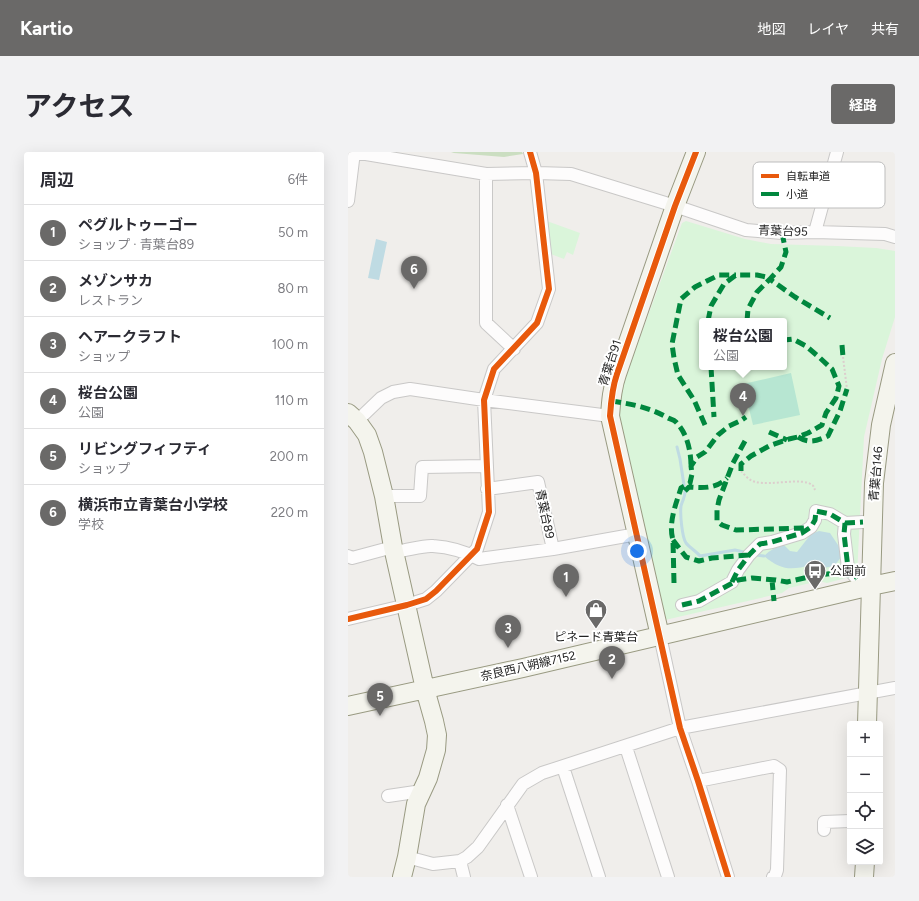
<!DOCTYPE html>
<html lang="ja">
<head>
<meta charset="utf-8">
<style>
	body { margin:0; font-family:Figtree,"Noto Sans JP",sans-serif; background:#f2f2f3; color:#2b2b33 }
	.controls { position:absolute; right:12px; bottom:12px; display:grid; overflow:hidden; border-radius:4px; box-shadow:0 4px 16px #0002 }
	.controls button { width:36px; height:36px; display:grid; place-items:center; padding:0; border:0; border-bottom:1px solid #e1e1e2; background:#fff; color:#2b2b33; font:20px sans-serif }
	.you { position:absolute; left:289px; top:399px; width:14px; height:14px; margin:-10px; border:3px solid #fff; border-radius:50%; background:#1a73e8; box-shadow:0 0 0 6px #1a73e833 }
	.badge { display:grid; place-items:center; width:26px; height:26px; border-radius:50%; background:#6a6968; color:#fff; font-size:13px; font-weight:700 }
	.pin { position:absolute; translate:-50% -33px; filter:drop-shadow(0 1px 2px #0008) }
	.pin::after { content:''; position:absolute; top:21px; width:14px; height:12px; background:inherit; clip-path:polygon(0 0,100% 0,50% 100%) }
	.popup { position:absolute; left:351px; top:166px; width:88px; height:52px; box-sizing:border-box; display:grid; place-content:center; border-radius:4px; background:#fff; filter:drop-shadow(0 1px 3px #0005); font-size:13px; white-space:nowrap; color:#7c7c81 }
	.popup b { font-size:15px; color:#2b2b33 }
	.popup::after { content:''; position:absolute; left:50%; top:100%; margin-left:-8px; border:8px solid transparent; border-top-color:#fff }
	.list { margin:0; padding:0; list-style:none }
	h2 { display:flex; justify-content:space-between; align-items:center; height:52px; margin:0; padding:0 16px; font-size:17px }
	h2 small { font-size:13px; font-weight:400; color:#7c7c81 }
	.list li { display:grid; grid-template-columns:26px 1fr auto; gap:12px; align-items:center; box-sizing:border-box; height:56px; padding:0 16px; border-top:1px solid #e1e1e2 }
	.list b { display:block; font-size:15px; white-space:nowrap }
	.list p { margin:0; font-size:13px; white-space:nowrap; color:#7c7c81 }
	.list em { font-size:13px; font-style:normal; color:#7c7c81 }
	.icon { flex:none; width:22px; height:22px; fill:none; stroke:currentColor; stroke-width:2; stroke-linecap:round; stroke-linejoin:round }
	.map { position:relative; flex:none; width:547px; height:725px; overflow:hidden; border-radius:4px }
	header { display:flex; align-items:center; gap:24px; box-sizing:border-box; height:56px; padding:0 20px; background:#6a6968; color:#fff }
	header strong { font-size:19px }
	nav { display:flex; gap:22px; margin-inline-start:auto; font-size:14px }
	.intro { display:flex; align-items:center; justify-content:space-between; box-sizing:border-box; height:96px; padding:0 24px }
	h1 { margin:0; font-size:28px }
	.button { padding:10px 18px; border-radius:4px; background:#6a6968; color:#fff; font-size:14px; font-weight:700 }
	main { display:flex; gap:24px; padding:0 24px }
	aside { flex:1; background:#fff; border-radius:4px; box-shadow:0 4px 16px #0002 }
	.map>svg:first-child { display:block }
	.forest { fill:#cbdec1 }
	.park { fill:#daf5da; fill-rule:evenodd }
	.pitch { fill:#b7e6d2 }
	.water { fill:#bfdbe3 }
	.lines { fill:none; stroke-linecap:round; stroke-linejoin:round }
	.stream { stroke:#bfdbe3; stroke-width:3 }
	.street-casing { stroke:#c9c8c7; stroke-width:14 }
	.secondary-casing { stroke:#999a82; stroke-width:20 }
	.path { stroke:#dccecd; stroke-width:2; stroke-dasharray:2 2; stroke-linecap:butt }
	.street { stroke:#fdfcfc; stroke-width:12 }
	.secondary { stroke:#f4f4ed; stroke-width:18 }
	.quiet { stroke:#00873e; stroke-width:5; stroke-dasharray:10 5; stroke-linecap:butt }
	.cycleway-casing { stroke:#fff; stroke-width:8 }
	.cycleway { stroke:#e8590c; stroke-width:6 }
	.labels { text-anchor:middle; stroke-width:4; stroke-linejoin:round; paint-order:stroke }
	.street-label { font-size:12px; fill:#222; stroke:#fff }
	.poi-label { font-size:12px; fill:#222; stroke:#fff; text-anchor:start }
	.key { fill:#fff; stroke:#bdbdbd; stroke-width:1 }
	.key-label { font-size:11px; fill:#222 }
</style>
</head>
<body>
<header>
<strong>Kartio</strong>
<nav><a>地図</a><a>レイヤ</a><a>共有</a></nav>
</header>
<div class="intro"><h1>アクセス</h1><a class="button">経路</a></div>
<main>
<aside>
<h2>周辺<small>6件</small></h2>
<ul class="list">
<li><span class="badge">1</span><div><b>ペグルトゥーゴー</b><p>ショップ · 青葉台89</p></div><em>50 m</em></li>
<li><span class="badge">2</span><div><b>メゾンサカ</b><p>レストラン</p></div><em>80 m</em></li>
<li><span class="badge">3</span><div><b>ヘアークラフト</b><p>ショップ</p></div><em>100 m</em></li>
<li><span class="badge">4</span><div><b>桜台公園</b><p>公園</p></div><em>110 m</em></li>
<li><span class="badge">5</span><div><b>リビングフィフティ</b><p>ショップ</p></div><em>200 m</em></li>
<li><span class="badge">6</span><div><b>横浜市立青葉台小学校</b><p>学校</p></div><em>220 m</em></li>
</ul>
</aside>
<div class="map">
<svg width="547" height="725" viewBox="0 0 547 725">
	<rect width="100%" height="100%" fill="#f0eeeb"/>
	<path class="forest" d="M103,0H174L175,2L156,5L106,1Z"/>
	<path class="park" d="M196,68L232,81L225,103L219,100L216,107L200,101Z
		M338,69L397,87L423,92L489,94L528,96L547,99V165L534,207L516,285L509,423L479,431L471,429L441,436L434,441L317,468L268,254L275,232L334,71ZM354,169H436V215H354Z"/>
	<path class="pitch" d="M443,221L452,263L405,273L395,232Z"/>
	<path class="water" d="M28,87L39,90L31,128L20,126Z
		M471,379L482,381L490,393L495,403L486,414L470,417L464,413C443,418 434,419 416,404C422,398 428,395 436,393L442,399L449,400L463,382Z"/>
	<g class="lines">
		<path class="stream" d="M329,295L332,307L336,333
			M337,336C338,345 335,346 333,354C332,362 334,385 338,391C342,396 348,399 352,404L387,398L400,401
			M407,403L416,404"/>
		<g class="street-casing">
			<path id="street" d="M6,0L138,22L188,21L223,22L327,54L398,78L434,81L467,80L537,82L547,85
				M138,22V171L166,197
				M0,49L6,0
				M467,80L489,0
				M9,269L33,246L45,240L62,237L136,248L262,264
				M139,337L190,330L205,397
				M36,344H72L74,315L138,314
				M497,371L515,370
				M0,404L4,406L45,395L51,399C60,398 77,393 85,394C100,395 118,400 131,407L205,397L289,382
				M334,453L351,449L384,430L390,418L401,403L412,392L424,390L454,381L463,375L467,368L468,359L482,362L497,371L496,382L500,416L509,427
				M0,467L59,453L78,447L88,439L129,397L141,360L136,248L146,217L189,171L201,137L188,21L182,0
				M312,484L332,576L350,629L380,725
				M278,595L320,725
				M215,615L251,725
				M350,629L426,614L432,618L429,718L427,724L425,725
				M40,644L74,639
				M159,653L183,725
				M476,678V670L502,669
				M59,705L85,712L112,709L119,705L130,695L175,632L194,621L332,576L547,536
				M112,709L116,725"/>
		</g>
		<g class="secondary-casing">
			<path id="secondary" d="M0,261L9,269L19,283L25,300L36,344L45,395L77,537L86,569L89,583L88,598L80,626L68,652L59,705L54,725
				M312,484L262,264C263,249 264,236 269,222L327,54L348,0
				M0,554L175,516L523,434L547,429
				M519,572L526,331L533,273L547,211
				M516,725L517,710"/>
		</g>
		<path class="path" d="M495,205L499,237
			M393,319C397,323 401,329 408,330C422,334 455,325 464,333C466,334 466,336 467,338"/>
		<use href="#street" class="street"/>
		<use href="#secondary" class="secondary"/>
		<path class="quiet" d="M434,81L438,100L433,115L423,126V128L447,145L482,166
			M360,169L363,154L376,132L388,123H409L423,126
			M399,169L400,157L409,140L423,126
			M494,193L495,205
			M363,215L366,265
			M263,249C283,252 301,255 320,266C322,267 326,268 328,270C339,281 343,299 343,314
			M357,273L346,248L330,223L326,206L324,192L333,147L347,135L371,123H388
			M421,280L439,288
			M450,285C462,292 468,289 480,284L492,259L499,237
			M397,289L385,311L371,348L369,358V369L374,373L388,378L459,376
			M393,319V312L403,304L421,294L441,287L450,285L460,281L474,273L478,261L488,246L491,234L484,217L472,206L458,194L445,187L436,188
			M337,339L341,335C355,336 368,337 379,326
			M497,371L515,370
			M325,388L338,405L351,409L364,406L401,403
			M424,428L426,449
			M384,430L390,418L401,403L412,392L424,390L454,381L463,375L467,368L468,359L482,362L497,371L496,382L500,416L509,427
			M326,431L325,388C320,371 328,352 333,336L342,331L344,322L343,314L349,305L357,300L370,283L381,274L392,269L398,265
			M334,453L351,449L390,428L404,426L428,428L439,430L465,424L479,422L490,421L508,425"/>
		<g class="cycleway-casing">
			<path id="cycleway" d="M348,0L327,54L269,222C264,236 263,249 262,264L332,576L350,629L380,725
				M0,467L59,453L78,447L88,439L129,397L141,360L136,248L146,217L189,171L201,137L188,21L182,0"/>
		</g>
		<use href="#cycleway" class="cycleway"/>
	</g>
	<defs>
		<g id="bus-pin" transform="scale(1.15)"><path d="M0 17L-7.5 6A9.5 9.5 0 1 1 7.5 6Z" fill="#6a6968" stroke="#fff"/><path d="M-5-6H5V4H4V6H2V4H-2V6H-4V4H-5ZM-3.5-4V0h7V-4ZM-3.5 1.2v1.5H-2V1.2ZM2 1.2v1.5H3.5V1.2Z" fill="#fff"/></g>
		<g id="shop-pin" transform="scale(1.15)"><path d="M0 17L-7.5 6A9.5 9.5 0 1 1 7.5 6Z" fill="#6a6968" stroke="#fff"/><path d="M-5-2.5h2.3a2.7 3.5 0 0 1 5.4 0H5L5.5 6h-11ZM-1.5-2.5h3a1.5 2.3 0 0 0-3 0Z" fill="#fff"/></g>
	</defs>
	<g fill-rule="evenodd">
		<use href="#bus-pin" x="467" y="419"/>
		<use href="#shop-pin" x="248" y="458"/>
	</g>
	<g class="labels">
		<g class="street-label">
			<text transform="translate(435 79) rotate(2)" y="4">青葉台95</text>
			<text transform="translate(262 211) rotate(-72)" y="4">青葉台91</text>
			<text transform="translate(528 322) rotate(-85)" y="4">青葉台146</text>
			<text transform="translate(197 362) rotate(78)" y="4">青葉台89</text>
			<text transform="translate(180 514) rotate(-13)" y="4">奈良西八朔線7152</text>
		</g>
		<g class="poi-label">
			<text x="482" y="423">公園前</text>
			<text x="248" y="489" text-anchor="middle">ピネード青葉台</text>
		</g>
	</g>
	<rect x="405" y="10" width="132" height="46" rx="6" class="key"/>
	<rect x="413" y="22" width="18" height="4" fill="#e8590c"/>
	<rect x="413" y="40" width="18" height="4" fill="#00873e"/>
	<g class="key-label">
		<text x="438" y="28">自転車道</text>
		<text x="438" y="46">小道</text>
	</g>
</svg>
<div class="controls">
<button>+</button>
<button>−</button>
<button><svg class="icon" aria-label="locate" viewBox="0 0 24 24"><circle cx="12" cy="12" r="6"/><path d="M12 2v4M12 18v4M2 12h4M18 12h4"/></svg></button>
<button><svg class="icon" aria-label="layers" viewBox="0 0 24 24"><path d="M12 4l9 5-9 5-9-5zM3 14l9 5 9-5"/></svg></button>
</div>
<div class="you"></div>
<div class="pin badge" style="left:218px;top:445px">1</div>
<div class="pin badge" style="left:264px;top:527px">2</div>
<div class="pin badge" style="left:160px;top:496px">3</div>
<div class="pin badge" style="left:395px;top:264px">4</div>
<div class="popup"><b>桜台公園</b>公園</div>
<div class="pin badge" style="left:32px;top:564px">5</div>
<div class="pin badge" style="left:66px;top:137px">6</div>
</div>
</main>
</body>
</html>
